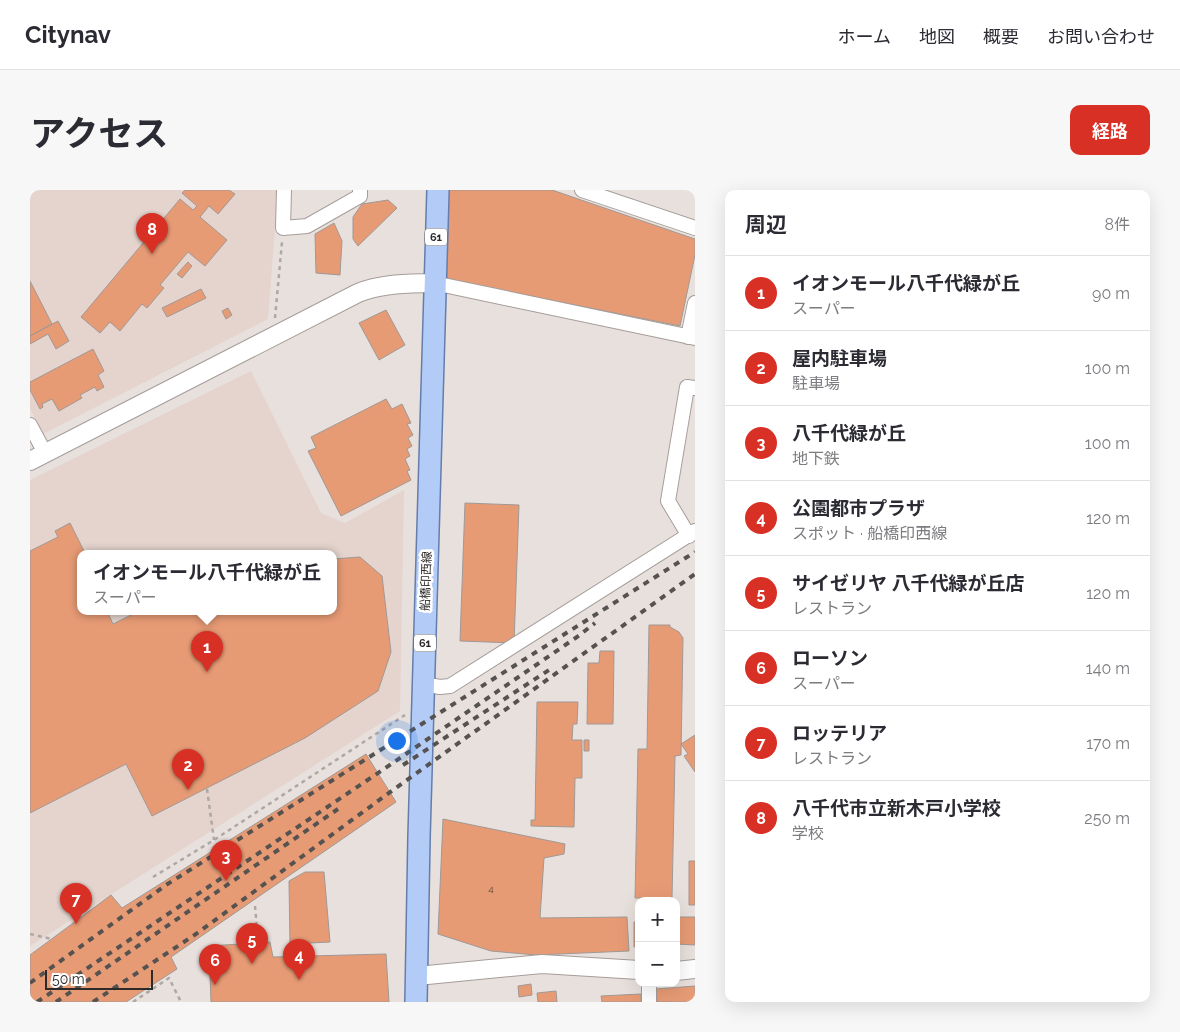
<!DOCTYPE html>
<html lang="ja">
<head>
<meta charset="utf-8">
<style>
	body { margin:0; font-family:Raleway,"Noto Sans JP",sans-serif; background:#f7f7f7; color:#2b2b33 }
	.controls { position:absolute; right:15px; bottom:15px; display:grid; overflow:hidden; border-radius:10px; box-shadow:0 5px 20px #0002 }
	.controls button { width:45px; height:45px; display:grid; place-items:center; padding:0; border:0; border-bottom:1px solid #e1e1e2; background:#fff; color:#2b2b33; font:25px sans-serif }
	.scale { position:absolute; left:15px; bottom:12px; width:108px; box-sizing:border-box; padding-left:5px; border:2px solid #2d2a29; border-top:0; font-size:14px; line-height:18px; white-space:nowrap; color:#2d2a29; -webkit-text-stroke:4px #fff; paint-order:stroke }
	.you { position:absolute; left:366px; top:550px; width:18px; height:18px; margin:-12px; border:4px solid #fff; border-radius:50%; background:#1a73e8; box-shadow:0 0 0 8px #1a73e833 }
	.badge { display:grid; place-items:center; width:32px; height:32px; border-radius:50%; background:#d93025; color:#fff; font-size:16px; font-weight:700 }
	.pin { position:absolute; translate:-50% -41px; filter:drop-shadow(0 1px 2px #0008) }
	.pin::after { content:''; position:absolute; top:26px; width:18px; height:15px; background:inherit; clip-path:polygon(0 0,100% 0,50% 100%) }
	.popup { position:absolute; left:47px; top:360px; width:260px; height:65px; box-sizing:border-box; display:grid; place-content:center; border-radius:10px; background:#fff; filter:drop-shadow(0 1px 4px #0005); font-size:16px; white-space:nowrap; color:#7c7c81 }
	.popup b { font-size:19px; color:#2b2b33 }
	.popup::after { content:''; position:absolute; left:50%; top:100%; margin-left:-10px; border:10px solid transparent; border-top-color:#fff }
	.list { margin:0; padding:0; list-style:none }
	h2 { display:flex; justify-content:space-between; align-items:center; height:65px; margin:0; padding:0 20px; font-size:21px }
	h2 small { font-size:16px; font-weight:400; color:#7c7c81 }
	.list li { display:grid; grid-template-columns:32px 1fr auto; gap:15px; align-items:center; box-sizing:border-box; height:75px; padding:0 20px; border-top:1px solid #e1e1e2 }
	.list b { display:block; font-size:19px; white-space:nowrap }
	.list p { margin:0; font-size:16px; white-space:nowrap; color:#7c7c81 }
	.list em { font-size:16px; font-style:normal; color:#7c7c81 }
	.map { position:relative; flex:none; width:665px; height:812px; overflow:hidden; border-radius:10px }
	header { display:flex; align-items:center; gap:30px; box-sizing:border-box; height:70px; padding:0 25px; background:#fff; border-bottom:1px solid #e1e1e2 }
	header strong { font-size:24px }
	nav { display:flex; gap:28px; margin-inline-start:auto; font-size:18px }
	.intro { display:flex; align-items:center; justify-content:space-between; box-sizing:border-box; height:120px; padding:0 30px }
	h1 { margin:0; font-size:35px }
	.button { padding:12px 22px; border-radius:10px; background:#d93025; color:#fff; font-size:18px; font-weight:700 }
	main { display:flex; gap:30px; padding:0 30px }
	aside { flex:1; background:#fff; border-radius:10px; box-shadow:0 5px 20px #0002 }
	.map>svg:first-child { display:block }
	.built { fill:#e4d4cd; fill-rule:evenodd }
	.building { fill:#e79b75; stroke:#a09895 }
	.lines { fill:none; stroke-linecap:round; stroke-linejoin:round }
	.minor-casing { stroke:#a59d9a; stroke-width:16 }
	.tertiary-casing { stroke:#a59d9a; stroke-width:20 }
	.primary-casing { stroke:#647dac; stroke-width:24 }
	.path { stroke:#aea8a5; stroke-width:2.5; stroke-dasharray:4 4; stroke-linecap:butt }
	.minor { stroke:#fff; stroke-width:14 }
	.tertiary { stroke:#fff; stroke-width:18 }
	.primary { stroke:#b3ccf7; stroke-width:21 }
	.rail { stroke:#565250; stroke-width:4; stroke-dasharray:6 6; stroke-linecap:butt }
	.labels { text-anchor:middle; stroke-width:5; stroke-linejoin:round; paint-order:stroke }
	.number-label { font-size:10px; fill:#5c463c }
	.shield { fill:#fff; stroke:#6c6a69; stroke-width:1 }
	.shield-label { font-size:11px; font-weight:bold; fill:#2d2a29 }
	.street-label { font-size:12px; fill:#2d2a29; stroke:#fff }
</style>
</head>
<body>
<header>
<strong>Citynav</strong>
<nav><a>ホーム</a><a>地図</a><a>概要</a><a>お問い合わせ</a></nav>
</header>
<div class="intro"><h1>アクセス</h1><a class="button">経路</a></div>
<main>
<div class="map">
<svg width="665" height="812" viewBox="0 0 665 812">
	<rect width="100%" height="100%" fill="#e8e0dc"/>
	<path class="built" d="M0,0H248L238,129L13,244L0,219Z
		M221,181L291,323L315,333L374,300L370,521L0,756V290ZM51,363H303V421H51Z"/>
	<path class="building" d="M155,0H199L205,4L188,24L179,16L170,27L197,50L175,76L158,62L130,95L134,98L117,118L112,114L90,141L80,132L70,143L51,127L150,9L163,20L167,16L152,3Z
		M419,0H522L665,49V65L650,136L415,89Z
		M358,10L367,18L328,56L323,49V27L332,14Z
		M304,33L312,51L310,85L286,83L285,44Z
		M158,72L162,76L152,88L147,84Z
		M0,91L22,134L0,146Z
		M171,99L176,108L137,127L132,118Z
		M198,118L202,125L196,129L192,121Z
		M356,120L375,155L349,170L329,133Z
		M28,131L39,151L26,159L18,144L0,154V146Z
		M63,159L74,181L68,185L74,197L67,201L65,197L50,205L52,208L29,221L22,209L12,214L13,217L10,219L0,200V192Z
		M356,209L362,219L372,214L381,233L377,234L383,245L378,248L382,256L377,259L380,266L375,269L380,280L377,281L381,290L311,326L278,261L286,258L281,247Z
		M435,313L489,315L484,453L430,451Z
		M40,333L55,363H51V421H77L83,434L109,421H303V369L330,367L352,386L361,462L348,501L275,548L122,626L96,574L0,623V361L28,347L25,341Z
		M619,435H640V437L649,442L653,448L651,565L645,566L642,708H605L608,559H617Z
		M570,461H584L583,534H557L558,473H569Z
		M507,512H548L547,534H543L542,550H552V588H545L544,637L501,636V630H505Z
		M665,545V582L654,566L658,564L651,554Z
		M554,550H559V561H554Z
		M336,564L366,612L141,767L147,779L96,812H0V765L81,705L92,718Z
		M413,629L535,654L534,664L514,668L510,728L597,727L599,761L506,765L461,761L408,744Z
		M659,671H665V715H659Z
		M275,682H294L300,752L260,754L259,691Z
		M646,727H665V755L646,754Z
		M604,732H609V757H604Z
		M240,752L243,767L356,764L359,812H181L179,756Z
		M501,794L502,805L489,807L488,796Z
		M665,796V812H627L626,799Z
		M526,801L527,812H508L507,803Z
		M611,804V812H572L571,806Z"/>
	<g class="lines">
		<g class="minor-casing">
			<path id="minor" d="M254,0L253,38L277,36L330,6V0
				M552,0L665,38
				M404,93L665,148
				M658,147L665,113
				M0,235L15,263
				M659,346L638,311L657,197L665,198
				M393,494L410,497L420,496L665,341
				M619,793V812"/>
		</g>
		<g class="tertiary-casing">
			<path id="tertiary" d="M0,271L328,103C352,93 378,94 404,93
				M646,781L665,779
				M387,786L512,774L609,780"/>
		</g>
		<g class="primary-casing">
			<path id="primary" d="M386,812L389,647L408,0"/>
		</g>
		<path class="path" d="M245,128L252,52
			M177,599L184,650
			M123,687L184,650L375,525
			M225,716L227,739
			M0,744L22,749
			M103,812L139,788L151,812"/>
		<use href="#minor" class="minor"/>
		<use href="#tertiary" class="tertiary"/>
		<use href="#primary" class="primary"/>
		<path class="rail" d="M373,575L519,480
			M0,793L136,695L665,362
			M7,812L351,581L547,447L565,433
			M26,812L308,619
			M63,812L166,744L363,600L665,384"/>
	</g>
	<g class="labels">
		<g class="number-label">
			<text x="461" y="702">4</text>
		</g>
		<g class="shield">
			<rect x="395" y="38.5" width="22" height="17" rx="4"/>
			<rect x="384" y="444.5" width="22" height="17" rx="4"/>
		</g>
		<g class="shield-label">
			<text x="406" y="51">61</text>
			<text x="395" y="457">61</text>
		</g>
		<g class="street-label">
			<text transform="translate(396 391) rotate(-88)" y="4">船橋印西線</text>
		</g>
	</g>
</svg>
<div class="controls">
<button>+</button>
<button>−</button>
</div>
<div class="scale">50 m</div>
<div class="you"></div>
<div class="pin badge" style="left:177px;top:482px">1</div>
<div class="popup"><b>イオンモール八千代緑が丘</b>スーパー</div>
<div class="pin badge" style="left:158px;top:600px">2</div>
<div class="pin badge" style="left:196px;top:691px">3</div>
<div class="pin badge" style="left:269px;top:790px">4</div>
<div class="pin badge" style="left:222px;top:774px">5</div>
<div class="pin badge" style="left:185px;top:795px">6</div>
<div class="pin badge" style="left:46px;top:734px">7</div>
<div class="pin badge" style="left:122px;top:64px">8</div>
</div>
<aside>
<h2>周辺<small>8件</small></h2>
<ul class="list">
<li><span class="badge">1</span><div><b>イオンモール八千代緑が丘</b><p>スーパー</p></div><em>90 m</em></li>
<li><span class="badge">2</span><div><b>屋内駐車場</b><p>駐車場</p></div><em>100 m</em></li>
<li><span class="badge">3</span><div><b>八千代緑が丘</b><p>地下鉄</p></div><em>100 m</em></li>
<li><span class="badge">4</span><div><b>公園都市プラザ</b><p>スポット · 船橋印西線</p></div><em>120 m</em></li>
<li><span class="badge">5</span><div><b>サイゼリヤ 八千代緑が丘店</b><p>レストラン</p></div><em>120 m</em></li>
<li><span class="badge">6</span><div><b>ローソン</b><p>スーパー</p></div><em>140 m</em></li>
<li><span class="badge">7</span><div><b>ロッテリア</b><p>レストラン</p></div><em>170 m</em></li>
<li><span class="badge">8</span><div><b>八千代市立新木戸小学校</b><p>学校</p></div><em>250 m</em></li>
</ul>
</aside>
</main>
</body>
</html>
